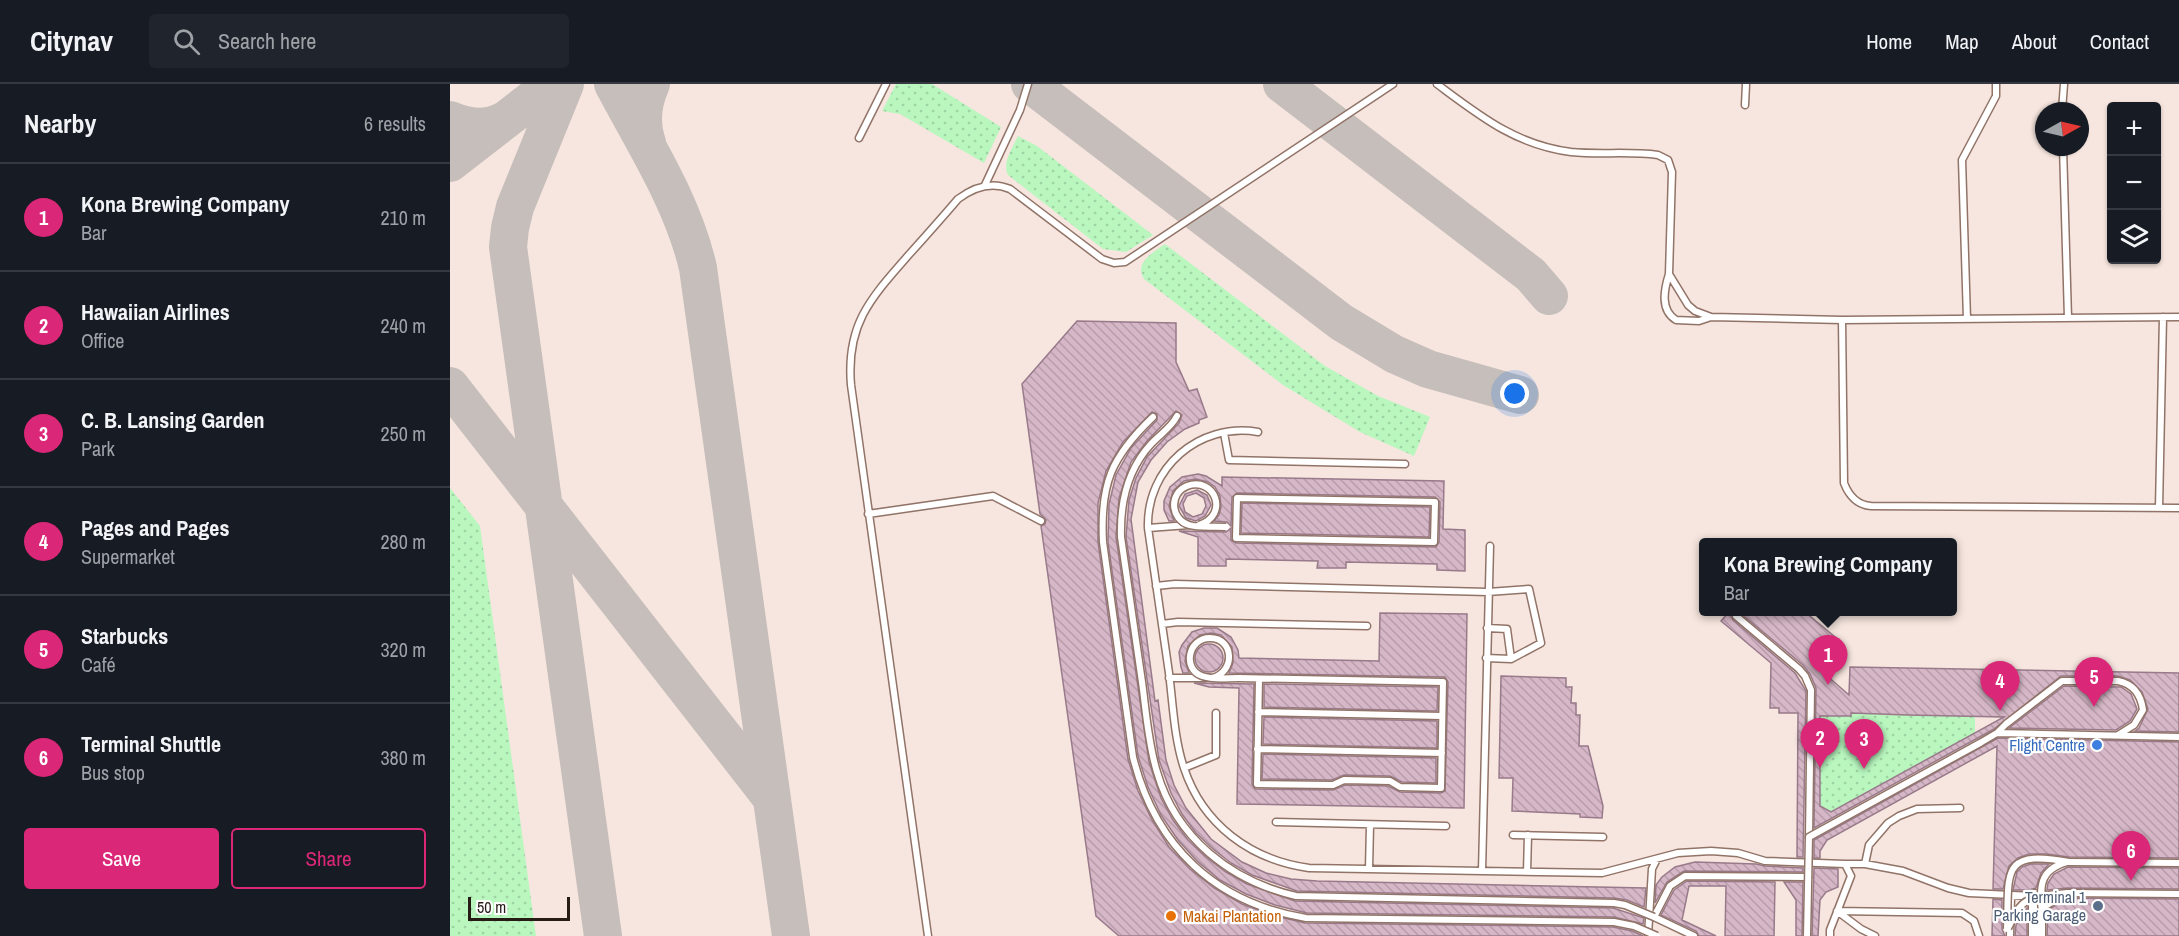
<!DOCTYPE html>
<html lang="en">
<head>
<meta charset="utf-8">
<style>
	body { margin:0; font-family:"Archivo Narrow",sans-serif; background:#20242c; color:#f1f3f6 }
	.controls { position:absolute; right:18px; top:18px; display:grid; overflow:hidden; border-radius:6px; box-shadow:0 2px 4px #0004 }
	.controls button { width:54px; height:54px; display:grid; place-items:center; padding:0; border:0; border-bottom:2px solid #363941; background:#171b24; color:#f1f3f6; font:30px sans-serif }
	.compass { position:absolute; left:1585px; top:18px; width:54px; height:54px; border-radius:50%; background:#171b24; box-shadow:0 2px 4px #0004; rotate:82deg }
	.scale { position:absolute; left:18px; bottom:15px; width:102px; box-sizing:border-box; padding-left:6px; border:3px solid #271b16; border-top:0; font-size:16px; line-height:21px; white-space:nowrap; color:#271b16; -webkit-text-stroke:4px #fff; paint-order:stroke }
	.you { position:absolute; left:1065px; top:310px; width:21px; height:21px; margin:-15px; border:4px solid #fff; border-radius:50%; background:#1a73e8; box-shadow:0 0 0 9px #1a73e833 }
	.badge { display:grid; place-items:center; width:39px; height:39px; border-radius:50%; background:#db2777; color:#fff; font-size:20px; font-weight:700 }
	.pin { position:absolute; translate:-50% -50px; filter:drop-shadow(0 2px 3px #0008) }
	.pin::after { content:''; position:absolute; top:32px; width:21px; height:18px; background:inherit; clip-path:polygon(0 0,100% 0,50% 100%) }
	.popup { position:absolute; left:1249px; top:454px; width:258px; height:78px; box-sizing:border-box; display:grid; place-content:center; border-radius:6px; background:#171b24; filter:drop-shadow(0 2px 4px #0005); font-size:20px; white-space:nowrap; color:#9ea1a6 }
	.popup b { font-size:22px; color:#f1f3f6 }
	.popup::after { content:''; position:absolute; left:50%; top:100%; margin-left:-12px; border:12px solid transparent; border-top-color:#171b24 }
	.list { margin:0; padding:0; list-style:none }
	h2 { display:flex; justify-content:space-between; align-items:center; height:78px; margin:0; padding:0 24px; font-size:26px }
	h2 small { font-size:20px; font-weight:400; color:#9ea1a6 }
	.list li { display:grid; grid-template-columns:39px 1fr auto; gap:18px; align-items:center; box-sizing:border-box; height:108px; padding:0 24px; border-top:2px solid #363941 }
	.list b { display:block; font-size:22px; white-space:nowrap }
	.list p { margin:0; font-size:20px; white-space:nowrap; color:#9ea1a6 }
	.list em { font-size:20px; font-style:normal; color:#9ea1a6 }
	.actions { display:flex; gap:12px; padding:18px 24px }
	.actions a { flex:1; padding:14px 0; border:2px solid #db2777; border-radius:6px; text-align:center; font-size:21px; color:#db2777 }
	.actions .main { background:#db2777; color:#fff }
	.icon { flex:none; width:33px; height:33px; fill:none; stroke:currentColor; stroke-width:2; stroke-linecap:round; stroke-linejoin:round }
	.map { position:relative; flex:none; width:1729px; height:852px; overflow:hidden }
	header { display:flex; align-items:center; gap:36px; box-sizing:border-box; height:84px; padding:0 30px; background:#171b24; border-bottom:2px solid #363941 }
	header strong { font-size:28px }
	nav { display:flex; gap:33px; margin-inline-start:auto; font-size:21px }
	.search { width:420px; height:54px; background:#20242c; display:flex; align-items:center; gap:15px; box-sizing:border-box; padding:0 21px; border-radius:6px; color:#9ea1a6; font-size:22px }
	main { display:flex }
	aside { flex:1; background:#171b24 }
	.map>svg:first-child { display:block }
	.built { fill:#f7e6df; fill-rule:evenodd }
	.green { fill:url(#green-dots) }
	.lines { fill:none; stroke-linecap:round; stroke-linejoin:round }
	.taxiway { stroke:#c6beba; stroke-width:38 }
	.building { fill:url(#building-back-hatch); stroke:#987a8a; stroke-width:1.5; fill-rule:evenodd }
	.service-casing { stroke:#917367; stroke-width:9 }
	.minor-casing { stroke:#917367; stroke-width:15 }
	.service { stroke:#fff; stroke-width:6 }
	.minor { stroke:#fff; stroke-width:12 }
	.service-bridge-casing { stroke:#917367; stroke-width:9; stroke-linecap:butt }
	.service-bridge { stroke:#fff; stroke-width:6 }
	.shop-dot { fill:#3f7fe0; stroke:#fff; stroke-width:2 }
	.service-dot { fill:#5c6f8a; stroke:#fff; stroke-width:2 }
	.food-dot { fill:#e8710a; stroke:#fff; stroke-width:2 }
	.labels { text-anchor:middle; stroke-width:4.5; stroke-linejoin:round; paint-order:stroke }
	.shop-label { font-size:16px; fill:#366cbe; stroke:#fff; text-anchor:end }
	.service-label { font-size:16px; fill:#4e5e75; stroke:#fff; text-anchor:end }
	.food-label { font-size:16px; fill:#c56008; stroke:#fff; text-anchor:start }
</style>
</head>
<body>
<header>
<strong>Citynav</strong>
<div class="search"><svg class="icon" aria-label="search" viewBox="0 0 24 24"><circle cx="10" cy="10" r="6"/><path d="M15 15l6 6"/></svg>Search here</div>
<nav><a>Home</a><a>Map</a><a>About</a><a>Contact</a></nav>
</header>
<main>
<aside>
<h2>Nearby<small>6 results</small></h2>
<ul class="list">
<li><span class="badge">1</span><div><b>Kona Brewing Company</b><p>Bar</p></div><em>210 m</em></li>
<li><span class="badge">2</span><div><b>Hawaiian Airlines</b><p>Office</p></div><em>240 m</em></li>
<li><span class="badge">3</span><div><b>C. B. Lansing Garden</b><p>Park</p></div><em>250 m</em></li>
<li><span class="badge">4</span><div><b>Pages and Pages</b><p>Supermarket</p></div><em>280 m</em></li>
<li><span class="badge">5</span><div><b>Starbucks</b><p>Café</p></div><em>320 m</em></li>
<li><span class="badge">6</span><div><b>Terminal Shuttle</b><p>Bus stop</p></div><em>380 m</em></li>
</ul>
<div class="actions"><a class="main">Save</a><a>Share</a></div>
</aside>
<div class="map">
<svg width="1729" height="852" viewBox="0 0 1729 852">
	<defs>
		<pattern id="green-dots" width="8" height="8" patternUnits="userSpaceOnUse" patternTransform="scale(1.5)"><rect width="8" height="8" fill="#b9f7bf"/><path d="M2 2h.1M6 6h.1" fill="none" stroke="#9fd3a3" stroke-width="1.8" stroke-linecap="round"/></pattern>
		<pattern id="building-back-hatch" width="6" height="6" patternUnits="userSpaceOnUse" patternTransform="scale(1.5)"><rect width="6" height="6" fill="#d6b7c7"/><path d="M-1 5l2 2M0 0l6 6M5-1l2 2" fill="none" stroke="#b89daa"/></pattern>
	</defs>
	<rect width="100%" height="100%" fill="#faf3f0"/>
	<path class="built" d="M0,0H1729V852H0ZM1662,22H1706V176H1662ZM1594,27H1630V63H1594ZM1254,458H1502V528H1254Z"/>
	<path class="green" d="M446,0H482L551,43L534,79L450,30L432,27Z
		M568,52L587,62L703,151L676,168L653,165L558,91C552,78 562,65 568,52Z
		M715,160L875,282L928,312L980,333L964,372L910,348L833,301L694,195C684,178 703,169 715,160Z
		M0,404L30,442L86,852H0Z
		M1401,629L1525,632V649L1381,728L1370,722V632H1401Z"/>
	<g class="lines">
		<path class="taxiway" d="M115,0L65,123L60,144L58,163L153,852
			M163,0C194,59 233,118 248,184L341,852
			M580,0L891,238L944,270L978,285L1070,311
			M832,0L1081,191L1099,212
			M0,36C19,44 36,46 55,36
			M197,59C190,39 192,20 201,0
			M0,79L102,0
			M0,302L320,712"/>
	</g>
	<path class="building" d="M627,237L726,239V278L739,307L747,305L757,333L749,336V339L735,345L717,358L701,376L688,398L681,435L705,617L708,616L716,676L724,701L736,724L761,755L792,778L816,789L841,795L867,797L1196,804L1194,823L1177,816L1164,814L847,807L802,791L781,779L763,765L746,749L732,730L721,709L709,676L676,453L679,416L686,394L697,373L729,339L732,331L726,327L697,357L681,378L669,414L666,453L699,678L711,714L723,736L738,756L756,773L776,788L797,800L845,817L1163,824L1194,834L1193,840L1164,833L857,829L825,821L796,810L770,796L747,777L728,756L711,731L698,703L688,672L658,458L659,420L666,391L681,364L707,336V330L702,328L673,358L656,387L648,419V458L678,675L688,707L702,736L719,763L740,785L764,804L792,820L822,831L855,839L1163,843L1182,847L1193,852H669L646,832L591,442L595,440L596,436L590,430L572,300Z
		M748,390L756,392L772,402V393L994,397L993,445L1015,446V487L987,486V480L896,478V484H867L868,477L776,475V482H748V453L729,447L776,448L781,444V456L786,459L986,463L989,458L990,418L985,413L787,409L782,413L781,442L777,438L764,437L769,431L771,423L770,412L765,403L758,398L746,395L734,397L723,407L719,422L724,437H719L714,426V417L720,403L732,393Z
		M747,406L757,411L761,421L755,432L746,437L736,434L729,422L735,410ZM746,409L754,414L756,422L752,430L743,433L735,428L733,420L737,412Z
		M792,419L980,423L979,453L791,449Z
		M1279,528H1283L1281,532L1283,536L1345,589L1356,607L1353,773H1347L1348,629H1329V624H1320L1321,579L1271,537Z
		M1289,528H1355L1390,557L1368,584L1399,611L1400,583L1729,589V648L1685,647L1689,644L1698,625L1692,608L1680,596L1668,592H1611L1544,645L1364,744L1366,604L1360,590L1353,581ZM1401,629L1458,631L1554,633L1381,728L1370,722V632H1401Z
		M930,529L1017,530L1014,724L787,720L789,604L759,603L744,599L804,600L802,700L805,705L883,706L895,701L938,702L950,708L991,709L995,707L998,598L995,593L779,589L783,579L782,563L771,551L761,549L750,551L738,562L735,577L739,589H733L731,583L729,568L732,561L742,548L754,544H767L781,553L788,566L789,574L929,577Z
		M745 574a14 14 0 1 1 28 0a14 14 0 1 1-28 0Z
		M1051,592L1116,594V603H1122L1121,619H1126V631H1130L1129,662H1138L1153,722L1152,734L1130,733V730L1062,727L1063,694H1049Z
		M814,600L988,603L987,627L814,623Z
		M1614,602L1671,603L1681,610L1687,625L1680,637L1666,646L1559,644Z
		M814,633L987,637V664L813,660Z
		M1548,654L1729,658V774L1619,773L1597,770H1579L1568,774L1559,782L1553,805H1543L1547,662L1377,756L1370,767V774H1364V756Z
		M813,670L986,674V699L952,698L940,692L894,691L882,696L812,695Z
		M1245,778L1306,780L1315,782L1353,784V788L1234,787L1217,798L1205,819L1206,801L1212,793L1225,783Z
		M1581,780H1599L1591,789L1586,804L1579,806H1563L1567,788L1572,783Z
		M1618,783L1729,784V805L1617,804L1597,806L1598,799L1604,790Z
		M1364,784L1388,785V803L1376,808L1370,816L1368,852H1362Z
		M1237,797L1325,798L1324,852H1275L1276,802H1239L1232,836L1266,852H1249L1246,847L1211,831L1224,806Z
		M1334,798H1353L1352,852H1346V816Z
		M1617,814L1729,815V852H1597L1598,826Z
		M1543,815L1552,816V845L1555,852H1542Z
		M1577,824V852H1565L1566,841Z"/>
	<g class="lines">
		<g class="service-casing">
			<path id="service" d="M987,0C1030,32 1066,61 1121,68C1150,71 1179,67 1208,71L1218,76L1222,88L1219,190C1214,206 1210,226 1226,236L1249,237L1261,233L1392,236L1729,233
				M1295,21L1296,0
				M1612,27L1614,0
				M409,54L436,0
				M1613,63L1618,234
				M535,101L570,26L578,0
				M1219,190L1238,221L1245,227L1261,233
				M1517,235L1512,76L1546,12V0
				M1392,236L1394,399C1399,412 1407,421 1421,422L1729,424
				M727,332C721,344 710,350 701,360C677,386 670,419 671,453C678,501 685,549 692,598C696,627 698,659 707,688C726,754 781,797 846,812L1164,819
				M703,333C661,373 650,400 653,458L683,673C705,762 765,819 856,834L1164,838
				M808,348C749,338 696,384 698,444C705,492 712,541 719,589C723,620 724,654 734,684C753,741 801,776 859,784L1152,789L1228,769L1261,767L1288,769L1315,777L1395,780
				M774,349L779,376L955,380
				M787,414L985,418L984,458L786,454Z
				M1709,424L1713,233
				M418,430L543,412L591,437
				M698,444L739,441
				M706,502L725,500L1038,508L1079,505L1091,559L1061,575L1036,574
				M1286,532L1349,585L1355,592L1361,606L1359,753
				M712,540L728,538L917,542
				M1037,544L1057,545L1061,575
				M719,594H755
				M789,594L993,598L991,704L950,703L940,697L894,696L883,701L807,700L809,595
				M808,628L992,632
				M1547,649L1556,640L1612,597H1668C1683,600 1691,611 1693,626L1684,641L1668,651
				M1530,659L1547,649L1729,653
				M807,665L992,669
				M734,684L766,671V629
				M826,738L996,742
				M1063,751L1153,753
				M1619,778L1729,779
				M1415,780L1419,761L1438,739L1449,732L1467,725L1510,724
				M919,785L920,741
				M1032,787L1040,462
				M1077,788L1078,751
				M1617,809L1729,810
				M1387,827L1512,829L1524,837L1529,852
				M1387,827L1411,845L1425,852
				M478,852L401,301C396,242 419,216 456,174C473,155 491,135 508,115C524,103 541,97 560,105L652,175L664,179L675,178L943,0
				M1198,852L1202,785L1207,775
				M1244,852L1204,833L1220,802L1235,792L1358,793
				M1380,852V846L1401,792L1395,780H1415L1453,787L1498,804L1519,809L1585,812
				M1560,852L1561,812
				M1592,852V830"/>
		</g>
		<g class="minor-casing">
			<path id="minor" d="M1585,852V812"/>
		</g>
		<use href="#service" class="service"/>
		<use href="#minor" class="minor"/>
		<g class="service-bridge-casing">
			<path id="service-bridge" d="M749,441C780,431 765,392 737,402C719,409 720,435 739,441C749,444 764,442 776,443
				M762,594C786,588 784,554 760,554C738,554 732,585 752,592C763,596 777,594 789,594
				M1164,819L1175,821L1204,833
				M1592,829L1594,823L1613,811
				M1592,830C1590,804 1588,786 1617,778
				M1164,838L1184,842L1207,852
				M1558,844C1562,837 1565,829 1570,823C1580,810 1602,811 1617,809
				M1557,845C1559,788 1550,765 1619,778
				M1357,852L1359,753L1530,659"/>
		</g>
		<use href="#service-bridge" class="service-bridge"/>
	</g>
	<circle class="shop-dot" cx="1647" cy="661" r="6"/>
	<circle class="service-dot" cx="1648" cy="822" r="6"/>
	<circle class="food-dot" cx="721" cy="832" r="6"/>
	<g class="labels">
		<g class="shop-label">
			<text x="1635" y="667">Flight Centre</text>
		</g>
		<g class="service-label">
			<text x="1636" y="819">Terminal 1<tspan x="1636" dy="18">Parking Garage</tspan></text>
		</g>
		<g class="food-label">
			<text x="733" y="838">Makai Plantation</text>
		</g>
	</g>
</svg>
<div class="controls">
<button>+</button>
<button>−</button>
<button><svg class="icon" aria-label="layers" viewBox="0 0 24 24"><path d="M12 4l9 5-9 5-9-5zM3 14l9 5 9-5"/></svg></button>
</div>
<svg class="compass" viewBox="-18 -18 36 36"><path d="M0-13l5 13h-10z" fill="#e53935"/><path d="M0 13l5-13h-10z" fill="#9ea1a6"/></svg>
<div class="scale">50 m</div>
<div class="you"></div>
<div class="pin badge" style="left:1378px;top:601px">1</div>
<div class="popup"><b>Kona Brewing Company</b>Bar</div>
<div class="pin badge" style="left:1370px;top:684px">2</div>
<div class="pin badge" style="left:1414px;top:685px">3</div>
<div class="pin badge" style="left:1550px;top:627px">4</div>
<div class="pin badge" style="left:1644px;top:623px">5</div>
<div class="pin badge" style="left:1681px;top:797px">6</div>
</div>
</main>
</body>
</html>
